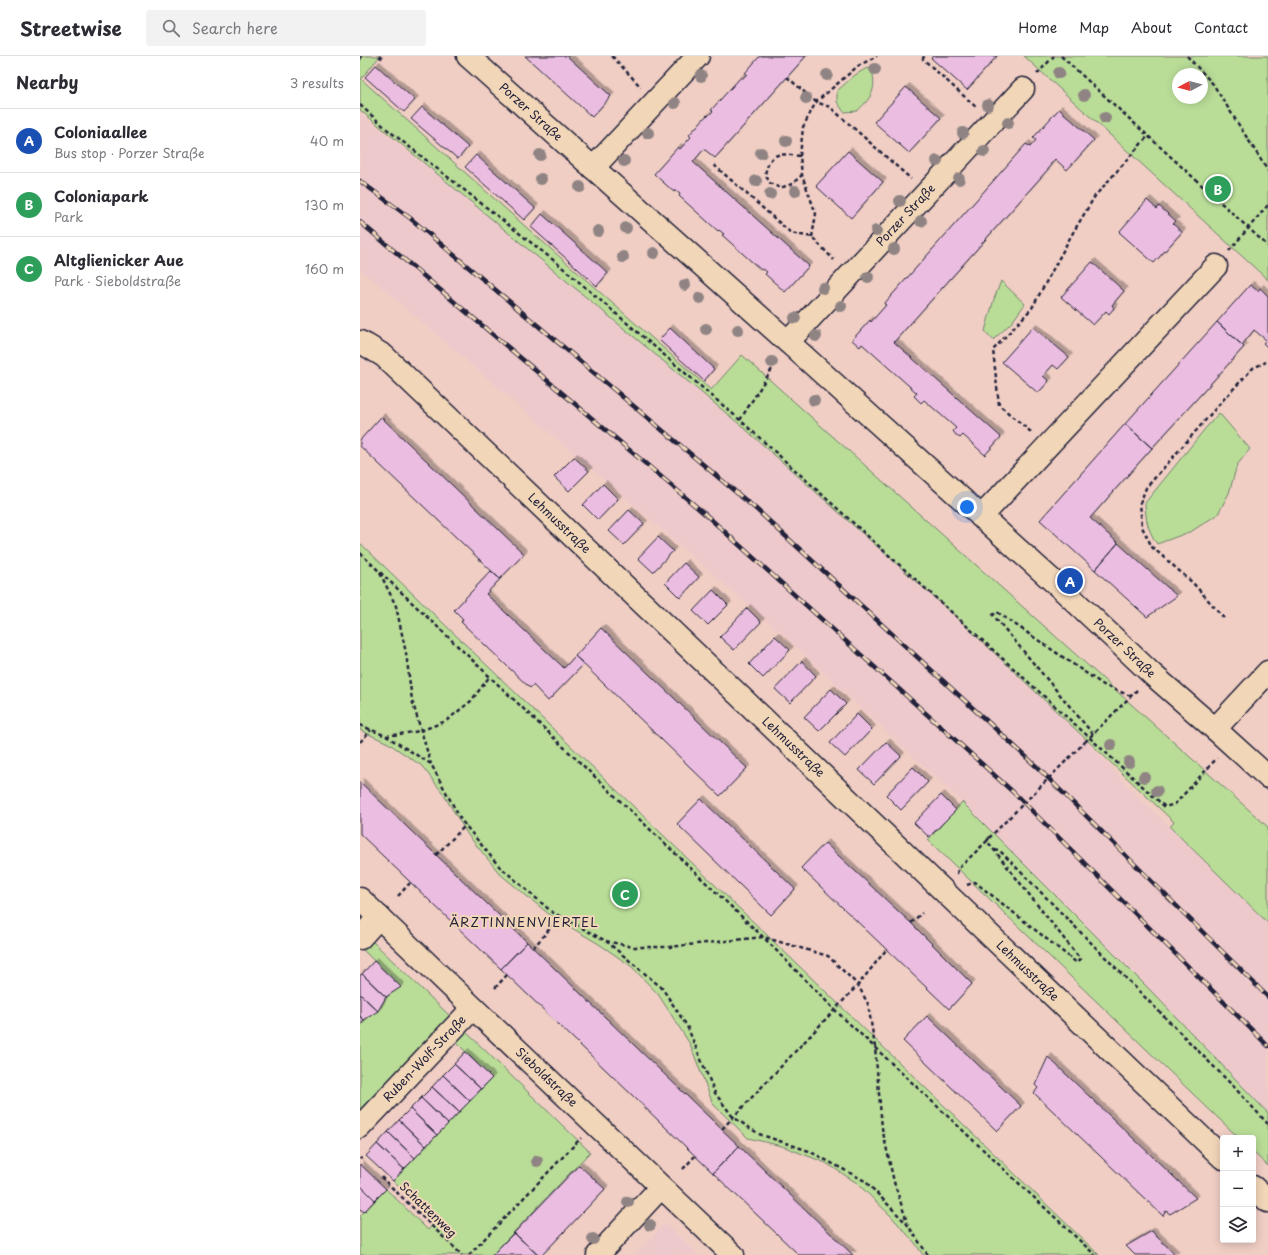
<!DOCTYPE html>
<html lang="en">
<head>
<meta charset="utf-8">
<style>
	body { margin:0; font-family:"Playpen Sans",sans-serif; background:#f2f2f3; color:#2b2b33 }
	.controls { position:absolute; right:12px; bottom:12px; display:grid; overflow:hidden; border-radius:4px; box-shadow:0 2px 10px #0003 }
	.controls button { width:36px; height:36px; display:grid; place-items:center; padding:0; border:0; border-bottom:1px solid #e1e1e2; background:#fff; color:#2b2b33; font:20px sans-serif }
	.compass { position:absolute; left:812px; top:12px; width:36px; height:36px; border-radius:50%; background:#fff; box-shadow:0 2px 10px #0003; rotate:263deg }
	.you { position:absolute; left:607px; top:451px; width:14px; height:14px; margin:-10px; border:3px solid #fff; border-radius:50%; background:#1a73e8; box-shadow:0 0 0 6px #1a73e833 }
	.badge { display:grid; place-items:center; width:26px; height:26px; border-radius:50%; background:#db2777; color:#fff; font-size:13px; font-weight:700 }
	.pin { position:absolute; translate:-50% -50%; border:2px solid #fff; box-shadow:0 1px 4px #0006 }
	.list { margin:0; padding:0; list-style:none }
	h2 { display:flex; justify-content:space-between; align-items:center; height:52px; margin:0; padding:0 16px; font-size:17px }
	h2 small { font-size:13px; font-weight:400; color:#7c7c81 }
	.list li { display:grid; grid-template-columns:26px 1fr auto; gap:12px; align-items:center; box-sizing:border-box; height:64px; padding:0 16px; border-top:1px solid #e1e1e2 }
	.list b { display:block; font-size:15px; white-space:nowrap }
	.list p { margin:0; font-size:13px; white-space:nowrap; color:#7c7c81 }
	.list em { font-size:13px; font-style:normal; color:#7c7c81 }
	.icon { flex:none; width:22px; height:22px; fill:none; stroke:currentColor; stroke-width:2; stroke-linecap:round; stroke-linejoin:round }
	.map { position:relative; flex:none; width:908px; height:1199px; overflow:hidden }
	header { display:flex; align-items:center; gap:24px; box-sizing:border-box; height:56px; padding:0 20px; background:#fff; border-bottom:1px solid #e1e1e2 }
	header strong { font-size:19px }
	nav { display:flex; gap:22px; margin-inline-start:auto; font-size:14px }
	.search { width:280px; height:36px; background:#f2f2f3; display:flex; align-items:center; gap:10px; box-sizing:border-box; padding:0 14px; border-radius:4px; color:#7c7c81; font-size:15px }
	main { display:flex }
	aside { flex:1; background:#fff }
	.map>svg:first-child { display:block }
	.built { fill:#eec9cc }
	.green { fill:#b9dd97; stroke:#6e8069; fill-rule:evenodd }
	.building { fill:#ebbde0; stroke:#22223b; filter:url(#shadow) }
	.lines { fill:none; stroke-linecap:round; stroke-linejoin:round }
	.minor-casing { stroke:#22223b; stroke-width:25 }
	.path { stroke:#22223b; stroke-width:2.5; stroke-dasharray:4 3; stroke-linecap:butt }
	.minor { stroke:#f2d6b8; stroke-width:22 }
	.rail-casing { stroke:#22223b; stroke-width:4.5 }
	.rail { stroke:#f2d6b8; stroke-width:3; stroke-dasharray:9; stroke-linecap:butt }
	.path-bridge { stroke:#22223b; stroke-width:2.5; stroke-dasharray:4 3; stroke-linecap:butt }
	.tree { fill:#8f8483 }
	.labels { text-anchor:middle; stroke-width:4; stroke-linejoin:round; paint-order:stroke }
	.street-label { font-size:12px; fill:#22223b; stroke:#f2d6b8 }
	.neighbourhood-label { font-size:13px; letter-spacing:1px; fill:#22223b; stroke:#f2d6b8 }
</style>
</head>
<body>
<header>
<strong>Streetwise</strong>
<div class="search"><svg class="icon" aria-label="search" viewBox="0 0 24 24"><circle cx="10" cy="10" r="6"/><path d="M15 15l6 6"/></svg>Search here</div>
<nav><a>Home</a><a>Map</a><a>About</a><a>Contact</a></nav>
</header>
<main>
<aside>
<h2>Nearby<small>3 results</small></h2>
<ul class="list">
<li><span class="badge" style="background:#1a4fb4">A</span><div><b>Coloniaallee</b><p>Bus stop · Porzer Straße</p></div><em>40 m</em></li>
<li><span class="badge" style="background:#2e9e5b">B</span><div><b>Coloniapark</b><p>Park</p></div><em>130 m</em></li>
<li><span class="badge" style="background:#2e9e5b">C</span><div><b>Altglienicker Aue</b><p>Park · Sieboldstraße</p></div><em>160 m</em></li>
</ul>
</aside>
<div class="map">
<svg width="908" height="1199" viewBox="0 0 908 1199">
	<defs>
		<filter id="shadow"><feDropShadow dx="3.5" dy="-3.5" stdDeviation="0" flood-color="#0004"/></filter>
	</defs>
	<rect width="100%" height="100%" fill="#f0cec4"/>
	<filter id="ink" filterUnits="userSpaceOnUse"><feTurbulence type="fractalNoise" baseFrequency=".025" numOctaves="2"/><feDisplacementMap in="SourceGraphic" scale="8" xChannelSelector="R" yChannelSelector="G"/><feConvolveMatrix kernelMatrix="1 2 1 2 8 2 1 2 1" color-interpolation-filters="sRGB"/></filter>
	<g filter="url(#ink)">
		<path class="built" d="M0,58L165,187L441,422L710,667L774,737L908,867V1057L792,936L616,759L420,576L17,227L0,214Z
			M305,1167L338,1199H275Z"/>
		<path class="green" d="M0,0H20L1,23L158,164L351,334L382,299L908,771V867L810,771L814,766L595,560L384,372L0,54Z
			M664,0H908V224ZM818,18H842V42H818Z
			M507,12L512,14C517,35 511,42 497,55L484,56L477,46V35L495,19Z
			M641,225L665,248L652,266L633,284L625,275L634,243Z
			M859,357L890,393L877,409L869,437L858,458L832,475L797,488C787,472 786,465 785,447L844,374Z
			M0,487L739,1199H563L555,1187L531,1160L497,1127L466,1107L422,1090L388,1082L353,1048L330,988L298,938L271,910L239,888L190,859L140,818L108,779L82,736L62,710L28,687L0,674Z
			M602,746L792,936L908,1057V1110L893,1096V1082H879L568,784Z
			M9,882L94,964L0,1062V971L4,964L18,955L26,941L41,931L1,892Z
			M105,975L230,1096L132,1199H0V1160L26,1133L68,1174L75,1166L33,1125L132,1022L95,985Z"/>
		<path class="building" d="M165,0H207L251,40L232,61Z
			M400,0H446L355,102L344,93L333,106L449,210L425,236L405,218L407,216L403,213L401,214L362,179L364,178L359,174L358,175L319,140L320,138L315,134L314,136L294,118L318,91L320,93L331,81L329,79L347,59L348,60L353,55L351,54L381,21L382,23L387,18L385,17Z
			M573,0H637L607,34L571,2Z
			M16,9L55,44L44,56L5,21Z
			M546,31L581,62L549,97L514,66Z
			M62,51L108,91L98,103L51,63Z
			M699,53L734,84L707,114L695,103L690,109L691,110L534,286L641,381L625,399L603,379L600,382L596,379L593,375L596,372L564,344L561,347L554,340L557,337L502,288L500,291L492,284L510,264L511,266L526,249L524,248L666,88L670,91L676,84L673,82Z
			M488,95L523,126L491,162L456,130Z
			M116,99L175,152L164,164L105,111Z
			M787,144L797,153L799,150L816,165L813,168L822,176L794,207L759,176Z
			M182,158L248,217L237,230L171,171Z
			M732,206L764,235L752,249L754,252L749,258L746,255L733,269L701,241Z
			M890,229L898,235L900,232L908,240V292L903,287L906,284L894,274L882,289L857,266Z
			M857,266L884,291L792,392L765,368Z
			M673,271L709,301L698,313L693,309L683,320L689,325L678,337L642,306Z
			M310,272L354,313L344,325L299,284Z
			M21,361L164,498L140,523L0,390V384Z
			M765,368L792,392L730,462L758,487L735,514L680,464Z
			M214,401L229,415L209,435L194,421Z
			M243,428L258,443L238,464L223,449Z
			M269,454L284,468L264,489L249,475Z
			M298,481L313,495L293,516L278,502Z
			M758,487L817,540L787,561L735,514Z
			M324,507L339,521L320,542L305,527Z
			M131,515L140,523L126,538L204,612L215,600L224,608L188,645L173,629L170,632L101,566L103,563L94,554Z
			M353,534L368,549L348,569L333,555Z
			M387,552L401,566L374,594L360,581Z
			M241,572L387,712L360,740L215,600Z
			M415,580L430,594L403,622L389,608Z
			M442,605L456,620L430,647L415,633Z
			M471,633L486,648L459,675L444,661Z
			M497,658L512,673L485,701L470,687Z
			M526,686L541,700L514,728L499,714Z
			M553,711L568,726L541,754L526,739Z
			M0,726L167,886L141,913L0,778Z
			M581,739L596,754L569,781L554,767Z
			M341,743L435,833L411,859L317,768Z
			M465,787L551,867L612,928L589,953L441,812Z
			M167,886L379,1090L353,1117L141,913Z
			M14,905L41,931L26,941L2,918Z
			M2,918L26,941L18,955L0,938V919Z
			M0,938L18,955L4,964L0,960Z
			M0,960L4,964L0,971Z
			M567,960L661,1050L637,1075L543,985Z
			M105,996L132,1022L121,1033L94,1008Z
			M688,1001L836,1142L810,1158L806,1155L803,1160L674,1037L678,1032L675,1029Z
			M94,1008L121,1033L110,1045L83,1019Z
			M83,1019L110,1045L99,1056L72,1031Z
			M72,1031L99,1056L88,1068L61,1042Z
			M61,1042L88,1068L77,1079L50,1053Z
			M50,1053L77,1079L66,1090L39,1064Z
			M39,1064L66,1090L55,1102L28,1076Z
			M28,1076L55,1102L44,1113L17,1088Z
			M17,1088L44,1113L33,1125L6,1100Z
			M379,1090L493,1199H439L353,1117Z
			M0,1108L26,1133L15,1144L0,1129Z
			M219,1109L245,1133L182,1199H178L154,1177Z
			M0,1129L15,1144L4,1156L0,1153Z
			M792,1175L796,1180L816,1199H775L766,1190Z
			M154,1177L178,1199H132Z"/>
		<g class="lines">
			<g class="minor-casing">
				<g id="minor">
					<path id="s1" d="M108,0L428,286L705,536L793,619L855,673L908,721"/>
					<path d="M233,112L338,0"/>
					<path id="s2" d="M0,286L6,289L24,300L863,1102"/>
					<path id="s3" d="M428,286L663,33"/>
					<path d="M621,461L856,210"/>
					<path d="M855,673L908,616"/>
					<path id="s4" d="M0,843L128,966L373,1199"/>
					<path d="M0,882L19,861"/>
					<path id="s5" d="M0,1071L113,952"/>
					<path d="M893,1131L908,1145"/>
					<path d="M238,1199L301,1131"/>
				</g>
			</g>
			<path class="path" d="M19,0L24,4
				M252,0L281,31
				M564,0L563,3L617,52
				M701,0L908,190
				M827,0L853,28L908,115
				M0,4L1,0
				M677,18L694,0
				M427,21L456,46L470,51L551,123
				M0,49L28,74L197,207L380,364L730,682L805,751L815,748L857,702
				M440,100C419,98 411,94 405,118L410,127L420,132L432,128L442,119
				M354,109L431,177L452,181L474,204
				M452,181L456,158L442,119L440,100L443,71L456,46L498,10L517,0
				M869,195L908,149
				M380,364L417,305
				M671,376L639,349L633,294L672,252L711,180L735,140L788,80
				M0,497L403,881L475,954L735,1199
				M20,517L36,550L46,597L52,644L71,708
				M864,562L833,527L792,491L782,471L780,447L786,432L863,344L893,312L906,306
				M0,669L26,680L71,708L101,764L138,809L192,856L246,885L302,932L327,970L355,1037L373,1061L399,1078L449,1095L505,1125L547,1168L568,1199
				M733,678L633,559L637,556L745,630L771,640
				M26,680L60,675L86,665L111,645L130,620
				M0,686L11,674
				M725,686L777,634
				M634,794L640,795L874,1031L908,1068
				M76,799L106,769
				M597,818L598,813L627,785
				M607,829L615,826L717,907L720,903L627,785L629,782
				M38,840L50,827
				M551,867L562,857
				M246,885L273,891H309L403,881L468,900L498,929L508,948L515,991L522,1072L534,1126L547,1166
				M173,892L200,861
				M135,932L147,919
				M362,1073L498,929L526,894
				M0,1102L2,1103
				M323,1113L335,1100
				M21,1121L102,1199
				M109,1199L221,1082"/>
			<use href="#minor" class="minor"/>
			<g class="rail-casing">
				<path id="rail" d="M0,125L50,162L396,453L677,711L908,941
					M0,166L345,458L653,736L908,990"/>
			</g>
			<use href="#rail" class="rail"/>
			<path class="path-bridge" d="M629,782L725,686"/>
		</g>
		<g class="tree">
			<circle cx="515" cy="13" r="6"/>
			<circle cx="699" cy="17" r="6"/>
			<circle cx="467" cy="19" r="6"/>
			<circle cx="341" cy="20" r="6"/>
			<circle cx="724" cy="39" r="6"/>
			<circle cx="446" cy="42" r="6"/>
			<circle cx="315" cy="47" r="6"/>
			<circle cx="628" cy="49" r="6"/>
			<circle cx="745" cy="62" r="6"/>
			<circle cx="648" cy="67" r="6"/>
			<circle cx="288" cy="77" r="6"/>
			<circle cx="603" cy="77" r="6"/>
			<circle cx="426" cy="85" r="6"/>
			<circle cx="624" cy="95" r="6"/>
			<circle cx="401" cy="97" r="6"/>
			<circle cx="180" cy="99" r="6"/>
			<circle cx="264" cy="105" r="6"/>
			<circle cx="577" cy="105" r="6"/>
			<circle cx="181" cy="123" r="6"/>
			<circle cx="599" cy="123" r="6"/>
			<circle cx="396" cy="125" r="6"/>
			<circle cx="220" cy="131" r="6"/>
			<circle cx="435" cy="135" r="6"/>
			<circle cx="410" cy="138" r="6"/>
			<circle cx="540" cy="145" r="6"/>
			<circle cx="561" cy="165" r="6"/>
			<circle cx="266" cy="172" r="6"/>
			<circle cx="238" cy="175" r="6"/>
			<circle cx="516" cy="175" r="6"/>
			<circle cx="534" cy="193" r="6"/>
			<circle cx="294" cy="197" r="6"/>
			<circle cx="263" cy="201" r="6"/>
			<circle cx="508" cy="221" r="6"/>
			<circle cx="325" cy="229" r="6"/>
			<circle cx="463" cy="232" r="6"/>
			<circle cx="340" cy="242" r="6"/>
			<circle cx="481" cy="250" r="6"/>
			<circle cx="435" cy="262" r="6"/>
			<circle cx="346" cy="273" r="6"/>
			<circle cx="378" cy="274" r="6"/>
			<circle cx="456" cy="280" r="6"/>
			<circle cx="412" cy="306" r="6"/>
			<circle cx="454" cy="344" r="6"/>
			<circle cx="751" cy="689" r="6"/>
			<circle cx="769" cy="706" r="6"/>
			<circle cx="784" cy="721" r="6"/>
			<circle cx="797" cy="735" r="6"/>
			<circle cx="177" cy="1105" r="6"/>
			<circle cx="268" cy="1146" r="6"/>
			<circle cx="290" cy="1169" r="6"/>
			<circle cx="233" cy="1183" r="6"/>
		</g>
	</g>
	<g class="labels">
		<g class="street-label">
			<text dy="4" stroke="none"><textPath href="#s1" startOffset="84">Porzer Straße</textPath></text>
			<text dy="4" stroke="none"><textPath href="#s3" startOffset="173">Porzer Straße</textPath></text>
			<text dy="4" stroke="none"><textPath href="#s2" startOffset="270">Lehmusstraße</textPath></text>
			<text dy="4" stroke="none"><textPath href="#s1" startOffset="884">Porzer Straße</textPath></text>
			<text dy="4" stroke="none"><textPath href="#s2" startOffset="594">Lehmusstraße</textPath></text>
			<text dy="4" stroke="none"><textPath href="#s2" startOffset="918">Lehmusstraße</textPath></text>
			<text dy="4" stroke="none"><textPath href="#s5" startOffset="94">Ruben-Wolf-Straße</textPath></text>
			<text dy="4" stroke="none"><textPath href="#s4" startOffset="258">Sieboldstraße</textPath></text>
			<text transform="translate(68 1154) rotate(44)" y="4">Schattenweg</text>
		</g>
		<g class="neighbourhood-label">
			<text x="164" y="871">ÄRZTINNENVIERTEL</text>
		</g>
	</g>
</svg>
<div class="controls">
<button>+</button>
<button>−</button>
<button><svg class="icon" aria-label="layers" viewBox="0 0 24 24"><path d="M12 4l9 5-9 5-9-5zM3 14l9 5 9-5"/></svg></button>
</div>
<svg class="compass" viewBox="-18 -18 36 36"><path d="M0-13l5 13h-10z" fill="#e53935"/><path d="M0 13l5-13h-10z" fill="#7c7c81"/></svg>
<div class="you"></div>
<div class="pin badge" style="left:710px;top:525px;background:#1a4fb4">A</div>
<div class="pin badge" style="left:858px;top:133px;background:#2e9e5b">B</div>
<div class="pin badge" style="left:265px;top:838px;background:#2e9e5b">C</div>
</div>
</main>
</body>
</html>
